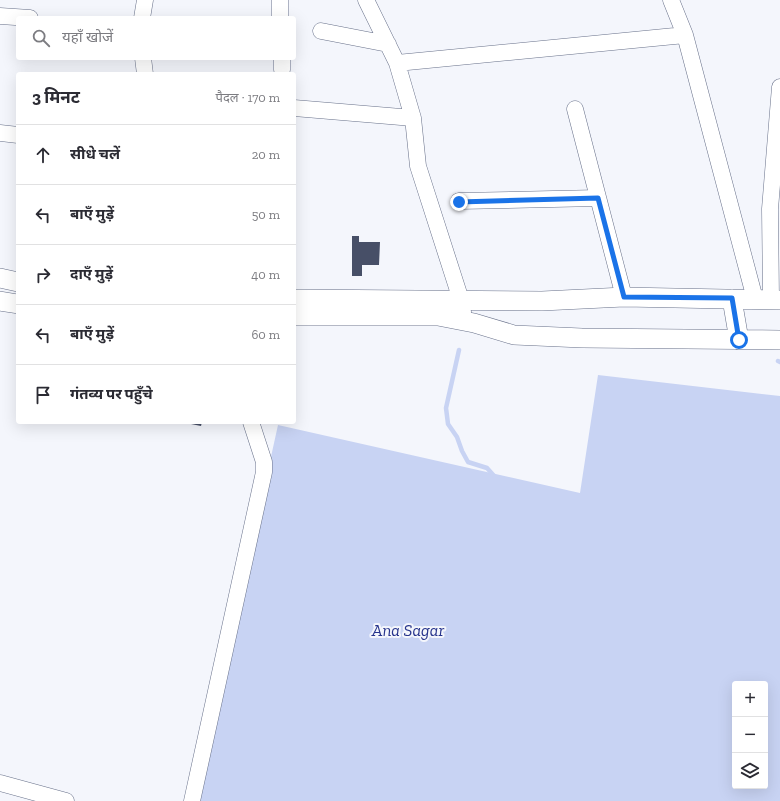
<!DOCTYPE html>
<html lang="hi">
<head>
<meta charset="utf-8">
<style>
	body { margin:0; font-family:"Zilla Slab","Noto Sans Devanagari",serif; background:#f7f7f7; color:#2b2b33 }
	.controls { position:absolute; right:12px; bottom:12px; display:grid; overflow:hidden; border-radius:4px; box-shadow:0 4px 16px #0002 }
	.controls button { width:36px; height:36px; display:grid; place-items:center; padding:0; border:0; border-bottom:1px solid #e1e1e2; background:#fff; color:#2b2b33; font:20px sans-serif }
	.stop { position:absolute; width:12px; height:12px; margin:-9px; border:3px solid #1a73e8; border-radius:50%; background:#fff }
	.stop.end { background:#1a73e8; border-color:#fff; box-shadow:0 1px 4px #0008 }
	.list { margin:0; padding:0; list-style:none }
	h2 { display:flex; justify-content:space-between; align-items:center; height:52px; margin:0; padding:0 16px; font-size:17px }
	h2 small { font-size:13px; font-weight:400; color:#7c7c81 }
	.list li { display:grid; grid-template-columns:26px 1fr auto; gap:12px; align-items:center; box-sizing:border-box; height:60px; padding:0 16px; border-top:1px solid #e1e1e2 }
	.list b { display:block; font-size:15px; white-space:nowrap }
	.list em { font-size:13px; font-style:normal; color:#7c7c81 }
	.icon { flex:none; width:22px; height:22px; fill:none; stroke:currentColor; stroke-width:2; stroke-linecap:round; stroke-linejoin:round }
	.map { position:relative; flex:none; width:780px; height:801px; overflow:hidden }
	.search { position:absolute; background:#fff; box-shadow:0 4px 16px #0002; left:16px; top:16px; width:280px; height:44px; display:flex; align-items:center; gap:10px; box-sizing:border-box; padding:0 14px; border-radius:4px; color:#7c7c81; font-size:15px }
	.panel { position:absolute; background:#fff; box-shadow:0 4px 16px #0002; left:16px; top:72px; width:280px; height:352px; border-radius:4px }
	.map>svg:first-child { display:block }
	.water { fill:#c8d3f3; fill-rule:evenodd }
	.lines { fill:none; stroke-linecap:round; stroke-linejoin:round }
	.stream { stroke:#c8d3f3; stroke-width:4.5 }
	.building { fill:#474f67 }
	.minor-casing { stroke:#68718a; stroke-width:17 }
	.tertiary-casing { stroke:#68718a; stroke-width:20 }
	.minor { stroke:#fff; stroke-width:16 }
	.tertiary { stroke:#fff; stroke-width:19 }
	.route { stroke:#1a73e8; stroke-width:5 }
	.labels { text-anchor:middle; stroke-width:4; stroke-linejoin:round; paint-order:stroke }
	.water-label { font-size:17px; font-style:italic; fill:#27348c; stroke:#f4f6fc }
</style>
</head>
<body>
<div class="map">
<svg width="780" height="801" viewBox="0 0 780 801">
	<rect width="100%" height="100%" fill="#f4f6fc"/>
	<path class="water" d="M598,375L780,396V801H195L278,425L580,493ZM735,684H765V786H735Z"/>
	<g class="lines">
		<path class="stream" d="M459,350L446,408L448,424L457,437L462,451L468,462L487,468L495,477
			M778,361L780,362"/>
	</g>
	<path class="building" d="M352,236H359V242H380L379,265H362V276H352Z
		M181,422H202L201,426Z"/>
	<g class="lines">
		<g class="minor-casing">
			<path id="minor" d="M280,0V18
				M366,0L397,63L413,118L418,166L461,300L463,312
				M671,0L685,35L755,299
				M0,16L30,18
				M142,18L145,0
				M321,31L388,44
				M143,58L145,74
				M282,58V70
				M397,63L685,35
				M294,108L413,118
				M575,109L624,297
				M0,133L18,135
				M459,201L598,198
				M771,299L770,209L780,87
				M0,783L66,801
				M192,801L264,472V462L251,422"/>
		</g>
		<g class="tertiary-casing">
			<path id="tertiary" d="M0,278L18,282
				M294,299L542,301L624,297L780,300
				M732,299L739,340
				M0,301L18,304
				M294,316H438L474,323L514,335L582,338L780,340"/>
		</g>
		<use href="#minor" class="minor"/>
		<use href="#tertiary" class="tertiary"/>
	</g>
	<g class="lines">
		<path class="route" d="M459,202L598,198L624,297L732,298L739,340"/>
	</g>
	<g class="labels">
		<g class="water-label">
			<text x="408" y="636">Ana Sagar</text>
		</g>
	</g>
</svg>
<div class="controls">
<button>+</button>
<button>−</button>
<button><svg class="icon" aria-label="layers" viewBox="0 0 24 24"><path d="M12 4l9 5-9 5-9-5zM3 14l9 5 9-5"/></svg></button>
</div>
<div class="stop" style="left:739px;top:340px"></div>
<div class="stop end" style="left:459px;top:202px"></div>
<div class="search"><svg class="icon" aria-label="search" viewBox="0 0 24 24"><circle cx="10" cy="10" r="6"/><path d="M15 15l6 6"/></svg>यहाँ खोजें</div>
<section class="panel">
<h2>3 मिनट<small>पैदल · 170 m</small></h2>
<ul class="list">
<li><svg class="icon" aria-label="ahead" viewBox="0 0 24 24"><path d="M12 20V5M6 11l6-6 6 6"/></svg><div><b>सीधे चलें</b></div><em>20 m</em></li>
<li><svg class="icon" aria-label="left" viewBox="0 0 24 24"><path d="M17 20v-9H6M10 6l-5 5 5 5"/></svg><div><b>बाएँ मुड़ें</b></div><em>50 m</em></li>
<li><svg class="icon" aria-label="right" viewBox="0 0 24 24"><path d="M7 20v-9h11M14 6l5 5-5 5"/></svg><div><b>दाएँ मुड़ें</b></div><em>40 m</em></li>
<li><svg class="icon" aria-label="left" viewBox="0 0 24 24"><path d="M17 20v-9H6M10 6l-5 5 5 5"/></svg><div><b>बाएँ मुड़ें</b></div><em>60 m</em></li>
<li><svg class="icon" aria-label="arrive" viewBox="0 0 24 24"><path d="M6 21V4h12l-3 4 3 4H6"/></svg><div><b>गंतव्य पर पहुँचे</b></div></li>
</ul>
</section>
</div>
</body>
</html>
